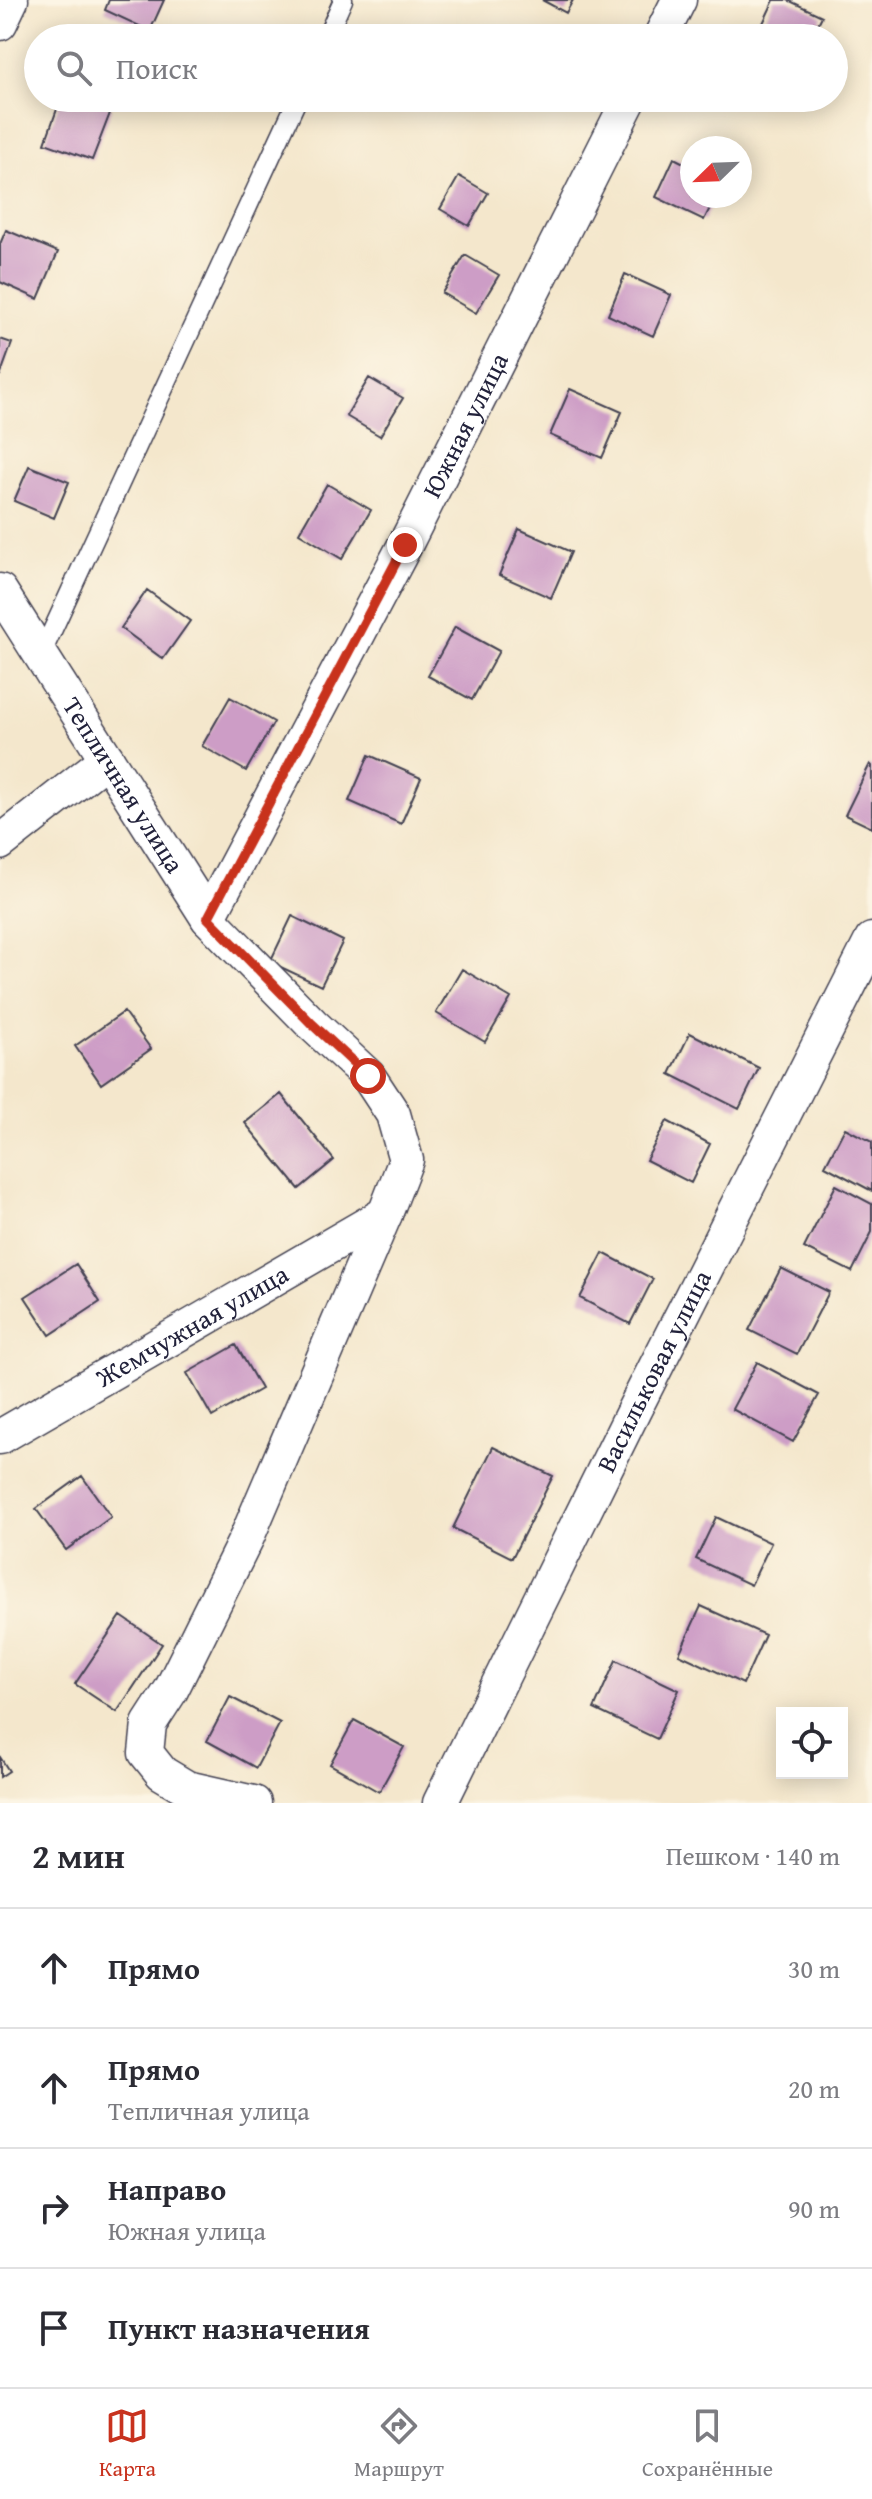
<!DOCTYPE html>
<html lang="ru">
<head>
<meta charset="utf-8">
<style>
	body { margin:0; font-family:"Gentium Book Plus",serif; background:#f7f7f7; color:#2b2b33 }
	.controls { position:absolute; right:24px; bottom:24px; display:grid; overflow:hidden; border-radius:0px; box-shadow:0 4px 20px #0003 }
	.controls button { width:72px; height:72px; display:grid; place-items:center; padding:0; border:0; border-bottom:2px solid #e1e1e2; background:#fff; color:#2b2b33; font:40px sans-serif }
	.compass { position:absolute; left:680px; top:136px; width:72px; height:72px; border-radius:50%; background:#fff; box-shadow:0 4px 20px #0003; rotate:247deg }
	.stop { position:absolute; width:24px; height:24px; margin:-18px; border:6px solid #c8321e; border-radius:50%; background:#fff }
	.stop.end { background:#c8321e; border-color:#fff; box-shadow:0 2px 8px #0008 }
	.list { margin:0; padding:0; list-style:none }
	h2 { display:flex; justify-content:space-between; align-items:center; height:104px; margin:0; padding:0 32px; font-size:34px }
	h2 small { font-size:26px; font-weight:400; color:#7c7c81 }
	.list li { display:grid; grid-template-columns:52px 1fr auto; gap:24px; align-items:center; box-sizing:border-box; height:120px; padding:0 32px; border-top:2px solid #e1e1e2 }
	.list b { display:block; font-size:30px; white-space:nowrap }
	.list p { margin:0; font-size:26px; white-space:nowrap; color:#7c7c81 }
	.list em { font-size:26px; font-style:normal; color:#7c7c81 }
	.icon { flex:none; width:44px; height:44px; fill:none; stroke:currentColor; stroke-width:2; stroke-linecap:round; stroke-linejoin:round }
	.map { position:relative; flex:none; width:872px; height:1803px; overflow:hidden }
	.search { position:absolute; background:#fff; box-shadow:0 4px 20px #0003; left:24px; right:24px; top:24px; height:88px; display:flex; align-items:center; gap:20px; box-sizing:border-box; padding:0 28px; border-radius:44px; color:#7c7c81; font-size:30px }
	.sheet { height:584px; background:#fff }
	nav { display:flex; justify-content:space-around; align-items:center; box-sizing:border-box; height:112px; border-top:2px solid #e1e1e2; background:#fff; font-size:22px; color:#7c7c81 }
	nav a { display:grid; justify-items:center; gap:4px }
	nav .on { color:#c8321e }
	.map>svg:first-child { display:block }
	.building { fill:#cd9dc6 }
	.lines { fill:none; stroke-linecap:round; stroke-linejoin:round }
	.lane-casing { stroke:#424051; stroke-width:21 }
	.street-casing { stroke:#424051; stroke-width:37 }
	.lane { stroke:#fff; stroke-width:18 }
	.street { stroke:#fff; stroke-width:34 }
	.route { stroke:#c8321e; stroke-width:10 }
	.labels { text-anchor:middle; stroke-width:7; stroke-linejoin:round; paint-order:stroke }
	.street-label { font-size:26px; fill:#22223b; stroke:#fcf5e5 }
</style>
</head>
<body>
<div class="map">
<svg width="872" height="1803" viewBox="0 0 872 1803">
	<rect width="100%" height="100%" fill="#fcf5e5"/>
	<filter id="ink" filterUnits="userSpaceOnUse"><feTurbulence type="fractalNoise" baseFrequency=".0125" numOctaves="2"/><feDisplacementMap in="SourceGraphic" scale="16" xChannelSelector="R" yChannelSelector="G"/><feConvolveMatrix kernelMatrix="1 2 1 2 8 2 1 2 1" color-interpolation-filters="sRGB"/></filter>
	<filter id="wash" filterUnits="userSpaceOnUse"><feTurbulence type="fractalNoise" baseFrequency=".006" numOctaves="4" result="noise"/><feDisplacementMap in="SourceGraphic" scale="32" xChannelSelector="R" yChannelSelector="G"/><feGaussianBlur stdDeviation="1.8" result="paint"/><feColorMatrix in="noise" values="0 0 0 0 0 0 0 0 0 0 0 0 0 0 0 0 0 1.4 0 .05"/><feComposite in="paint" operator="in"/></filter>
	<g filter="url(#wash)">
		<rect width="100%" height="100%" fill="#f4e7cc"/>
		<g id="blocks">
			<path class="building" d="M109,0H164L150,31L105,10Z
				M542,0H573L566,13Z
				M774,0H788L822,16L811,38H756Z
				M61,98H86L112,108L92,160L45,143Z
				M569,98H600L592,111Z
				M674,158L692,167V196H716L704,220L656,197Z
				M459,176L488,193L469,226L440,209Z
				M6,230L58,252L38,299L0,282V244Z
				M465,255L499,275L476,313L442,293Z
				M625,274L671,295L653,336L608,315Z
				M0,339L12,343L0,376Z
				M369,378L403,398L380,436L346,416Z
				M570,389L622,412L602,458L550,435Z
				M29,466L69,482L54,518L14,501Z
				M327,484L371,510L342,559L299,533Z
				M519,529L571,552L551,598L499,575Z
				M147,590L190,621L163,659L121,628Z
				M455,627L499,651L472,700L428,676Z
				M230,697L274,722L246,771L202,746Z
				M369,755L421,778L401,824L349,801Z
				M870,764L872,766V828L845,815Z
				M292,916L343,941L321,986L270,962Z
				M462,969L511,998L485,1042L436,1013Z
				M124,1012L151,1049L101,1084L75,1046Z
				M690,1033L759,1068L739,1109L670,1074Z
				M281,1094L334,1160L299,1189L245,1123Z
				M667,1121L710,1144L691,1183L646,1160Z
				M845,1128L872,1142V1191L825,1166Z
				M836,1185L872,1204V1232L852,1272L804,1248Z
				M603,1253L653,1279L630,1324L580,1298Z
				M76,1264L100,1302L50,1335L25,1297Z
				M781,1268L829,1292L797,1354L749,1330Z
				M236,1345L261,1389L212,1417L187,1373Z
				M757,1362L819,1395L793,1442L732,1409Z
				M493,1447L553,1476L512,1558L453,1528Z
				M82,1476L111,1517L66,1550L36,1509Z
				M716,1517L771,1543L751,1585L696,1559Z
				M701,1606L765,1635L743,1684L679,1654Z
				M121,1616L162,1644L117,1712L75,1684Z
				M616,1660L679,1690L657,1739L594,1709Z
				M230,1697L280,1723L256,1768L207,1741Z
				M354,1720L404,1747L379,1792L330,1764Z
				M0,1757L9,1771L0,1777Z"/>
		</g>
	</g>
	<g filter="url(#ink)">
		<use href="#blocks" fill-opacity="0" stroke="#424051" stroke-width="2"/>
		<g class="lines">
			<g class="lane-casing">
				<path id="lane" d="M326,38L343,0
					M41,655L298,98"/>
			</g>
			<g class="street-casing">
				<g id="street">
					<path d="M0,23L11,0"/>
					<path d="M660,38L679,0"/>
					<path id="s1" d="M0,591L208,918L312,1024L368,1076L393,1114L406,1160L385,1214L247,1537L171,1690L149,1724L146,1753L162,1773L187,1788L254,1803"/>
					<path d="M0,843L107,759"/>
					<path id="s2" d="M208,918L405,545L630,98"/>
					<path id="s3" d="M0,1437L385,1214"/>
					<path id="s4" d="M440,1803L634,1410L872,940"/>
				</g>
			</g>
			<use href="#lane" class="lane"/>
			<use href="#street" class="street"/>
		</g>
	</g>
	<g class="lines" filter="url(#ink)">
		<path class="route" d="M368,1076L312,1024L208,918L405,545"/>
	</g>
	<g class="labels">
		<g class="street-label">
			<text dy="9" stroke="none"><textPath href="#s2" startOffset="556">Южная улица</textPath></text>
			<text dy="9" stroke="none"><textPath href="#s1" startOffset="230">Тепличная улица</textPath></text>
			<text dy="9" stroke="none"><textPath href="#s3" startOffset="222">Жемчужная улица</textPath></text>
			<text dy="9" stroke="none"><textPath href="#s4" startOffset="482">Васильковая улица</textPath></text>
		</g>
	</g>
</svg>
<div class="controls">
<button><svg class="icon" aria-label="locate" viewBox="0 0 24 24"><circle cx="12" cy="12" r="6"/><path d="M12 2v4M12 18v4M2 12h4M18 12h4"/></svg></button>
</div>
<svg class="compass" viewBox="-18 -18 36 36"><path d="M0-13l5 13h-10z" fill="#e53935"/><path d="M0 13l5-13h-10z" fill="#7c7c81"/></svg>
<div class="stop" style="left:368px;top:1076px"></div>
<div class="stop end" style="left:405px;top:545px"></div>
<div class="search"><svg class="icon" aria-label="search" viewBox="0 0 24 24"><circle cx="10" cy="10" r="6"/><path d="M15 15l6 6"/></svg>Поиск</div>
</div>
<section class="sheet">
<h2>2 мин<small>Пешком · 140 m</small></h2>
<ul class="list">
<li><svg class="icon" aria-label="ahead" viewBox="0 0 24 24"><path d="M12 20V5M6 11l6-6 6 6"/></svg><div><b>Прямо</b></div><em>30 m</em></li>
<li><svg class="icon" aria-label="ahead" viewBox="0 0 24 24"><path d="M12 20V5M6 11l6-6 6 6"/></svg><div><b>Прямо</b><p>Тепличная улица</p></div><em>20 m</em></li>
<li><svg class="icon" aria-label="right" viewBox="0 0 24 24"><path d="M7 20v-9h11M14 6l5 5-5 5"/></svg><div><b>Направо</b><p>Южная улица</p></div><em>90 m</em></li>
<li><svg class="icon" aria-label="arrive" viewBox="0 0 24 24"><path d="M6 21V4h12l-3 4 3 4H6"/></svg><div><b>Пункт назначения</b></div></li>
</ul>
</section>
<nav>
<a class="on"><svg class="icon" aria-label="map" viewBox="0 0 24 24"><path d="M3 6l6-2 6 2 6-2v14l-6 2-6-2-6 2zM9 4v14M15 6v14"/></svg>Карта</a>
<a><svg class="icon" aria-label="directions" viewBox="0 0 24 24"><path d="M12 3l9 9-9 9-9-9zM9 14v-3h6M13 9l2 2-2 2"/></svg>Маршрут</a>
<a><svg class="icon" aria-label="saved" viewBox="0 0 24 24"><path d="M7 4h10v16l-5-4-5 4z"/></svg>Сохранённые</a>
</nav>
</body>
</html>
